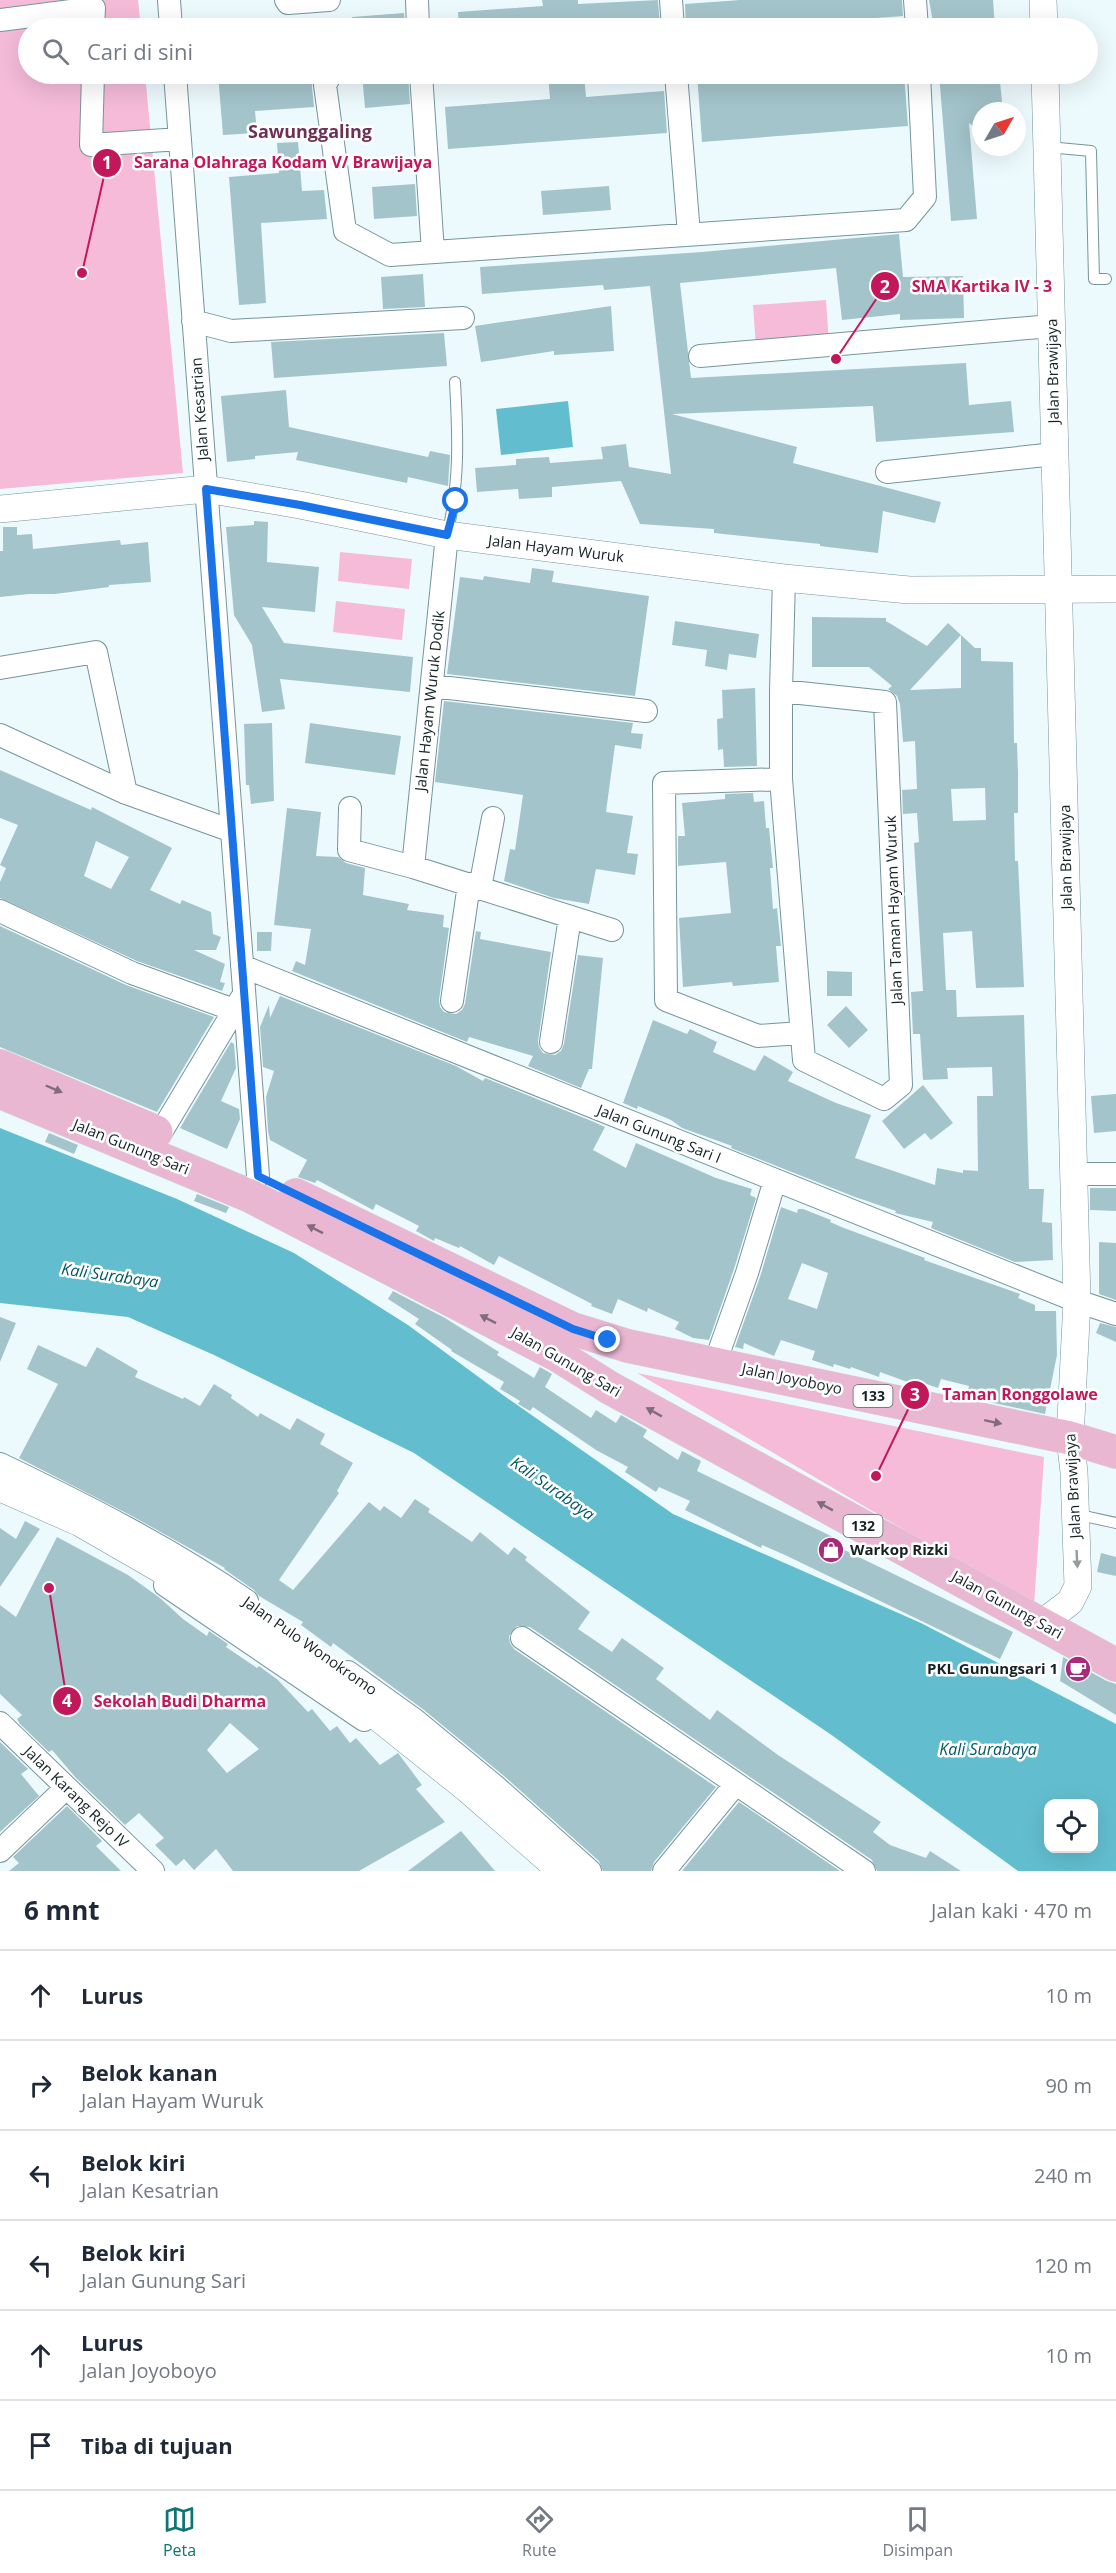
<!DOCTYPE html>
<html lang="id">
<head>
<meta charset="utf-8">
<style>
	body { margin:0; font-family:"Open Sans",sans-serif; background:#f6f6f7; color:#1f2937 }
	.controls { position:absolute; right:18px; bottom:18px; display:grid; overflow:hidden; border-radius:12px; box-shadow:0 6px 24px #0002 }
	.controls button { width:54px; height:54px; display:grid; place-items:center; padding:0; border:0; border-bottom:2px solid #e0e1e3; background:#fff; color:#1f2937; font:30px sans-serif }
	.compass { position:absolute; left:972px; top:102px; width:54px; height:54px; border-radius:50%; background:#fff; box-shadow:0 6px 24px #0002; rotate:51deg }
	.stop { position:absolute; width:18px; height:18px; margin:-14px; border:4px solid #1a73e8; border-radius:50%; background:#fff }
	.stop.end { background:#1a73e8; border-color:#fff; box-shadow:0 2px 6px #0008 }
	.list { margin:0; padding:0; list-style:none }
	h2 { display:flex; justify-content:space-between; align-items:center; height:78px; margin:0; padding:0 24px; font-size:26px }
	h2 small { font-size:20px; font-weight:400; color:#747a83 }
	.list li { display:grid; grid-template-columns:39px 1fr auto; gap:18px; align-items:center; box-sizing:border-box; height:90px; padding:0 24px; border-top:2px solid #e0e1e3 }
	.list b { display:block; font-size:22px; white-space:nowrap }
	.list p { margin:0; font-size:20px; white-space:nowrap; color:#747a83 }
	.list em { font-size:20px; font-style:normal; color:#747a83 }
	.icon { flex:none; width:33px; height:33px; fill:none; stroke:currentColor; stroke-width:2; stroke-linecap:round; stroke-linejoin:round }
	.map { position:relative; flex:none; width:1116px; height:1871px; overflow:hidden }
	.search { position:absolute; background:#fff; box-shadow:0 6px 24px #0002; left:18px; right:18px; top:18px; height:66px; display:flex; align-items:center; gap:15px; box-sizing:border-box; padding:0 21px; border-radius:33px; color:#747a83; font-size:22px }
	.sheet { height:618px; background:#fff }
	nav { display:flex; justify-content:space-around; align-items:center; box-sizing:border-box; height:84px; border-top:2px solid #e0e1e3; background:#fff; font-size:16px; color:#747a83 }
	nav a { display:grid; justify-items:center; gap:3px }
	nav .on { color:#0f766e }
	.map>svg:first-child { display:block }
	.green { fill:#f5bbd9 }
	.water { fill:#62becf; fill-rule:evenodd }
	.building { fill:#a4c4cb; fill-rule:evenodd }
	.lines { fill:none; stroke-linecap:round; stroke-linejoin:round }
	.service-casing { stroke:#75959b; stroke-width:12 }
	.minor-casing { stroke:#75959b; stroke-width:24 }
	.tertiary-casing { stroke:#75959b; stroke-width:28 }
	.secondary-casing { stroke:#75959b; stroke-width:33 }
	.primary-casing { stroke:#d5d7d8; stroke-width:34 }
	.service { stroke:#fff; stroke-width:10 }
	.minor { stroke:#fff; stroke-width:22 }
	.tertiary { stroke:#fff; stroke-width:27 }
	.secondary { stroke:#fff; stroke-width:32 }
	.primary { stroke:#eab7d3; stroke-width:33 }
	.oneway { fill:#806c7c }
	.oneway2 { fill:#969c9c }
	.route { stroke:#1a73e8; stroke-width:8 }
	.labels { text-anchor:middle; stroke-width:5; stroke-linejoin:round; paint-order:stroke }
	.shield { fill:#fff; stroke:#5b6466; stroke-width:1.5 }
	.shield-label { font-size:14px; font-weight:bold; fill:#152224 }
	.street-label { font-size:15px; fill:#152224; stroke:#fff }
	.poi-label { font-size:15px; font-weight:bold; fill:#152224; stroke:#fff; text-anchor:start }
	.water-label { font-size:16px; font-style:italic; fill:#035764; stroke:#fff }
	.quarter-label { font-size:18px; font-weight:bold; fill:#6f3055; stroke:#fff }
	.leader { fill:none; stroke:#c2185b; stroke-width:2 }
	.callout-dot { fill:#c2185b; stroke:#fff; stroke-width:2 }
	.mark-label { font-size:18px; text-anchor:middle; font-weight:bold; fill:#fff }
	.callout-label { font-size:16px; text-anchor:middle; font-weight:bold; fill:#c2185b; stroke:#fff; stroke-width:5; stroke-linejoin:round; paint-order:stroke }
</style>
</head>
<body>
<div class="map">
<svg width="1116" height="1871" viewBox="0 0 1116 1871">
	<rect width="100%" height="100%" fill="#edfafd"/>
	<path class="green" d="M0,0H138L141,28H28V74H145L183,473L0,489Z
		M826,300L829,343L756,347L753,305Z
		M340,552L412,559L409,589L338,581Z
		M336,601L405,609L402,640L333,632Z
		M637,1373L1044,1457L1034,1606Z"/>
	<path class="water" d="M568,401L573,447L501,455L496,409Z
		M0,1128L177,1199L294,1253L408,1325L503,1395L673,1514L921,1623L1116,1724V1871H1018L833,1736L414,1453L214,1355L128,1317L0,1303ZM1048,1804H1094V1848H1048Z"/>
	<path class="building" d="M542,0H578V4L658,0L660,28H459L458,12L543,6Z
		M740,0H902L903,16L810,23V28H781V26L686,28L685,4Z
		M929,0H993L995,28H934Z
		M404,13L405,28H352V17Z
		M218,74H252L253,82L313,78L312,87L314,107L255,111L257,133L223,135Z
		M362,74H408L410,104L365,108Z
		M548,74H584L586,97L664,91L667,133L448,149L445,107L550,99Z
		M697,74H904L908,126L702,142Z
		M939,74H983L970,84L1000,82L1003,111H981V133L969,123L977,219L951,221Z
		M298,142L302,191L324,190L327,219L261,223L266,303L239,305L229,177L279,173L277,143Z
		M415,184L417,216L374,219L372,187Z
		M609,186L611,210L543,215L541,191Z
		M899,234L903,277L963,276L964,318L900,320V314L842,320L836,268L680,283L691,378L966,363L969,405L1011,401L1014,432L876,442L873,406L672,414L797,447L793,463L941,502L935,523L883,511L878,553L820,546V544L714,533V529L640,524L621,481L552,487V497L519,499L518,489L477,492L475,468L516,465V459L549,457L550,463L603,459L601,447L626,444L629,467L671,474L650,286L604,290L603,285L482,294L480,267L702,252Z
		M423,274L425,307L383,309L381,277Z
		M611,306L614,351L554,355V351L481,362L475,326Z
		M444,333L447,366L274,378L271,342Z
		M286,390L289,427L428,457L430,451L450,455L448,486L408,477L407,483L296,460L298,452L255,456V459L227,462L221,396Z
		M254,521L268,522L267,562L319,567L315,612L262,607L284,643L413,657L410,692L280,679L285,709L262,712L252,645L234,615L226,527L254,525Z
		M3,527H17V535L32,534L33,549L120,540L121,545L148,542L151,582L109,585V587L55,594H29L0,597V551H3Z
		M532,568L554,571L552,582L649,596L635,696L447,674L460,577L483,580L484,576L530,583Z
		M812,617L886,618V621L927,646L948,623L975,648H981V661L1013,662L1014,743H1017L1018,773V813H1014L1015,861H1018L1024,987L976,988L972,931L943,933L946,990H956L957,1017L1024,1015L1029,1189H1044L1042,1222L1052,1223L1053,1260L1015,1262L931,1228L933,1222L895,1213L896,1211L855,1197L731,1148L732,1146L682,1128L671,1120L638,1106L637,1109L623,1103L653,1020L687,1034L690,1029L717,1042L713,1052L755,1071L764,1055L793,1072L788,1081L836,1103L871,1115L855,1158L935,1185L937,1168L963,1173V1170L978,1171L977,1096H993L992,1067L947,1068L948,1079L923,1080L920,1034H913L911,992L923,991L914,843L919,842L917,813L903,814L902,790L917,789L915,741L903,742L900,704L897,696L888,689L892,686L869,667H812ZM961,635V688L910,690ZM985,788L986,820L953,821L951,789Z
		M675,621L759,634L756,658L729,654L727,670L705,666L707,650L672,645Z
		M755,688L757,766L724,767L723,749L718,750L717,719L723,718L722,690Z
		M444,701L633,723L631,733L643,734L641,749L615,745L606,812L633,816L627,853L638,854L635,875L596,869L589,904L554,898L504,881L510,849L515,850L523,795L435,782Z
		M272,723L274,801L251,804L249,785H246L244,724Z
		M310,723L401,736L395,775L305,763Z
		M0,770L91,810L92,807L172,848L150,890L180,904L182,900L211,912L213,934L221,937L216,950H194L225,964L220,982L225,983L222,991L137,961L0,898V882L6,868L0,865L18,825L0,818ZM96,841L129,857L111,889L84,876Z
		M753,793L754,802L764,801L766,828H769L773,868H770L773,909L777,908L781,946H776L779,982L733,986L732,982L683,987L679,918L731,913L726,862L678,866V836H685L682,803L725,799V794Z
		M287,808L321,812L316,856L338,857L346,863L365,868L363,895L409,904L407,910L444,915L443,927L449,928L439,1000L440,1007L444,1012L456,1014L462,1010L465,1004L476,931L481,932L480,939L551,952L538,1041L539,1047L543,1053L555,1055L561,1051L564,1044L578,955L603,958L592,1069H589L581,1088L528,1066L533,1056L469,1037L467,1042L292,971L296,961L305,965L311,929L274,925Z
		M0,926L126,985L214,1017L157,1112L0,1047Z
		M257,932H272L271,951H257Z
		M827,971L852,972V996H827Z
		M280,996L456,1066L483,1081L485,1078L594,1122L605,1127L593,1150L626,1168L636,1143L716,1178L752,1189L750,1195L756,1198L734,1269L709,1340L693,1338L675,1329L679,1322L648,1308L647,1312L618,1299L612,1314L591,1306L592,1304L499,1256L494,1265L460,1246L459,1248L435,1238L434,1241L416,1231L419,1226L376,1204L373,1210L317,1180L315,1183L298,1177L307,1160L270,1140L268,1131L266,1097L274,1071L263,1067L260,1027L269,1005L270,1018Z
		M846,1006L868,1030L849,1048L827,1025Z
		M231,1042L234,1044L236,1068L221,1101L239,1109L240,1119L227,1149L180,1128Z
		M923,1085L953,1123L931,1140L925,1133L904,1149L882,1121Z
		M1116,1094V1131L1094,1133L1091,1096Z
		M49,1133L78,1145L74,1154L45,1142Z
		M1090,1188H1116V1211L1090,1210Z
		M197,1194L229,1207L226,1213L194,1201Z
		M781,1207L797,1213L798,1209H803L831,1220L830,1222L844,1228L925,1258L924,1260L1020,1294L1018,1298L1035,1305V1311H1056L1057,1355L1045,1414L966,1397L969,1386L941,1379L938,1388L926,1384L924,1388L880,1372L879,1377L851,1367L850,1369L834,1364L833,1367L812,1360L815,1351L781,1340L774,1356L744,1343L743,1349L735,1347L760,1277ZM802,1263L828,1273L817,1309L788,1299Z
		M1099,1242L1116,1243V1300L1099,1294Z
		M393,1291L445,1318L499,1352L497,1355L534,1378L540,1367L552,1374L545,1387L591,1418L596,1410L616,1423L621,1415L647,1430L643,1437L678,1460L682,1451L701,1461L697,1471L833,1537L830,1543L1013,1632L1000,1659L785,1555L762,1545L761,1548L685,1510L690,1501L659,1487L656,1492L625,1472L628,1467L596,1450L533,1407L530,1411L518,1404L520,1401L500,1389L504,1382L451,1351L452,1350L415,1324L419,1319L388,1299Z
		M0,1317L16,1323L0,1362Z
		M1100,1323L1116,1327V1342L1096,1333Z
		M38,1345L86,1367L97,1347L138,1371L135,1377L183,1399L184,1397L200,1406L214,1384L232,1395L231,1398L258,1417L260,1413L290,1430L297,1418L325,1434L320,1444L353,1463L337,1491L339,1493L279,1580L293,1590L369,1502L380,1511L384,1506L401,1518L415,1499L430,1509L428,1512L472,1542L480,1532L508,1555L514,1547L527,1557L525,1560L536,1569L590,1612L578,1629L612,1652L622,1638L664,1668L656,1679L710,1720L717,1710L778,1755L881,1822L873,1832L890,1845L926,1858L930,1851L961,1871H877L872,1860L530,1627L517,1626L509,1636L510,1643L514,1649L716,1787L654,1862L651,1871H603L599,1861L504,1776L424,1710L333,1643L331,1647L301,1625L303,1622L259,1596L254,1590L224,1569L225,1568L132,1516L19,1458L58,1384L27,1369Z
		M25,1521L40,1529L0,1587V1528L16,1539Z
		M57,1537L128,1575L160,1598L183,1619L207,1636L209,1631L228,1644L226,1647L257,1668L259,1666L278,1680L308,1712L312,1709L330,1731L337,1726L350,1743L356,1738L380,1765L398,1753L422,1785L416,1789L445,1822L359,1871H233L216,1849L194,1870L184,1859L176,1866L155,1845L164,1838L139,1813L125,1825L76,1778L52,1750L49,1752L20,1724L17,1719L22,1715L0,1694V1605L16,1617ZM230,1723L259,1749L227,1773L207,1750Z
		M1101,1553L1116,1557V1576L1097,1572Z
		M1063,1657L1107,1681L1116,1684V1715L1060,1681Z
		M0,1742L28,1769L21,1774L39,1796L0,1832Z
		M739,1802L840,1871H682Z
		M67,1806L102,1841L96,1846L121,1871H9L19,1863L13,1857Z
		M461,1831L495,1871H408Z"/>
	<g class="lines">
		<g class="service-casing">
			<path id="service" d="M1048,147L1091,151L1094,279H1106
				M447,535C460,482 458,435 455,382
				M1075,1514L1116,1523"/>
		</g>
		<g class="minor-casing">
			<path id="minor" d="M169,0L171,28
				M286,0L288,3L329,0
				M417,0L418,28
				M671,0L673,28
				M915,0L917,28
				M0,20L94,8L93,28
				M93,74L91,145L180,139
				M175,74L258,1176
				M331,74L325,85L345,231L390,255L906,220L925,197L919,74
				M421,74L433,252
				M676,74L689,234
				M193,321L231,331L463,318
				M700,356L1052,326
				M887,472L1055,454
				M0,668L96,652L126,793L232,831
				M432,686L646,711
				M781,691L885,702L901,1085L884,1099L804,1060L781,779V691L784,578
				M0,735L126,793
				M781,779L664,783L666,1000L758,1036L801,1033
				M350,808L349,850L413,867L612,930
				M413,867L447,535
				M480,888L493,818
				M0,911L132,973L234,1010
				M242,966L1077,1301L1116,1314
				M452,1001L469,884
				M551,1042L570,917
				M160,1134L241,999
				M1073,1174H1116
				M715,1363L747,1273L775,1180
				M0,1464C85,1505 169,1547 247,1601
				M165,1585L364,1720
				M522,1638L864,1871
				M348,1672L415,1720L495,1786L590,1871
				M0,1723L153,1871
				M0,1851L66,1788
				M664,1871L735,1785"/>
		</g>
		<g class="tertiary-casing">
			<path id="tertiary" d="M1043,0L1044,28
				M0,509L206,489L300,505L447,535L784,578L909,590L1116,589
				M1041,1624L1070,1602L1078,1586L1074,1472L1070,1438L1077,1301L1045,74"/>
		</g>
		<g class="secondary-casing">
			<path id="secondary" d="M0,1485L80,1520L217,1599L349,1691L470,1788L565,1871"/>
		</g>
		<g class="primary-casing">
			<path id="primary" d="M0,1066L156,1132
				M0,1092L250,1196L559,1356L610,1388L1116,1665
				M296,1195L573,1329L628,1346L1070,1438L1116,1452"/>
		</g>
		<use href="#service" class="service"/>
		<use href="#minor" class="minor"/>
		<use href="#tertiary" class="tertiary"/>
		<use href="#secondary" class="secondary"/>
		<use href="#primary" class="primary"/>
	</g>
	<defs><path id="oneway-solid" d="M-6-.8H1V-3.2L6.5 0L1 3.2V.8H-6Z" transform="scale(1.5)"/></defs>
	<g class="oneway">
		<use href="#oneway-solid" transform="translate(54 1089) rotate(23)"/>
		<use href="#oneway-solid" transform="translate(315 1229) rotate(-153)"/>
		<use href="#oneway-solid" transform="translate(488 1319) rotate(-153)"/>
		<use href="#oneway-solid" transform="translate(654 1412) rotate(-151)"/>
		<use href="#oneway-solid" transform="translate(993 1422) rotate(12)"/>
		<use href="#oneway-solid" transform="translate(825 1506) rotate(-151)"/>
	</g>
	<use class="oneway2" href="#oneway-solid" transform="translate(1077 1559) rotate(87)"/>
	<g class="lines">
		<path class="route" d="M456,501L447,535L300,505L206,489L258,1176L573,1329L608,1340"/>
	</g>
	<defs>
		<g id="shop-disc" transform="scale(1.35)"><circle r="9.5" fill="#a82a7a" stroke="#fff"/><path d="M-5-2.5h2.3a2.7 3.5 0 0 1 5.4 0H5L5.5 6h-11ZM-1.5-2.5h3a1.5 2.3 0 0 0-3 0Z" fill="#fff"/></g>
		<g id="cafe-disc" transform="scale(1.35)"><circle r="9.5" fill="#a82a7a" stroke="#fff"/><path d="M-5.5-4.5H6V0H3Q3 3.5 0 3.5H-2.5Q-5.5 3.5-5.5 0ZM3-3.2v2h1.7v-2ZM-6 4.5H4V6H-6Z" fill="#fff"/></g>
	</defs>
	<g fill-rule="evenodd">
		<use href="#shop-disc" x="831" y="1550"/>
		<use href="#cafe-disc" x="1078" y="1669"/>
	</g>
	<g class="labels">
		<g class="shield">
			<rect x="853.5" y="1385" width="39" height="22" rx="4.5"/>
			<rect x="843.5" y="1515" width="39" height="22" rx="4.5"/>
		</g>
		<g class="shield-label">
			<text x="873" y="1401">133</text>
			<text x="863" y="1531">132</text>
		</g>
		<g class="street-label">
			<text transform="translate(1053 371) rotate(-91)" y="5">Jalan Brawijaya</text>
			<text transform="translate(200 409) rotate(-94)" y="5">Jalan Kesatrian</text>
			<text transform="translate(556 549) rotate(7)" y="5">Jalan Hayam Wuruk</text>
			<text transform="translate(430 701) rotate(-84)" y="5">Jalan Hayam Wuruk Dodik</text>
			<text transform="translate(1066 857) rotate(-91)" y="5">Jalan Brawijaya</text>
			<text transform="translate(894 910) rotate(-92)" y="5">Jalan Taman Hayam Wuruk</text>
			<text transform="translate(659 1134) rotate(22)" y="5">Jalan Gunung Sari I</text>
			<text transform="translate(131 1147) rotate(22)" y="5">Jalan Gunung Sari</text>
			<text transform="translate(566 1362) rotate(30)" y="5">Jalan Gunung Sari</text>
			<text transform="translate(792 1379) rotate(12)" y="5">Jalan Joyoboyo</text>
			<text transform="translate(1073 1486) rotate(-93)" y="5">Jalan Brawijaya</text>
			<text transform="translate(1007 1605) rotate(29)" y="5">Jalan Gunung Sari</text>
			<text transform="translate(310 1646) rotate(35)" y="5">Jalan Pulo Wonokromo</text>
			<text transform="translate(76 1797) rotate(44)" y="5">Jalan Karang Rejo IV</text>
		</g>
		<g class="poi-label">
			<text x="850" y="1555">Warkop Rizki</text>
			<text x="1058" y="1674" text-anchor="end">PKL Gunungsari 1</text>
		</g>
		<g class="water-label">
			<text transform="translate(110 1275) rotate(8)" y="6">Kali Surabaya</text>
			<text transform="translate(553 1488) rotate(35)" y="6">Kali Surabaya</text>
			<text x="988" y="1755">Kali Surabaya</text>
		</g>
		<g class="quarter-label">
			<text x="310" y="138">Sawunggaling</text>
		</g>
	</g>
	<path class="leader" d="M82 273L107 163M836 359L885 286M876 1476L915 1395M49 1588L67 1701"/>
	<g class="callout-dot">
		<circle cx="82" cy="273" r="6"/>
		<circle cx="836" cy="359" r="6"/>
		<circle cx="876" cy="1476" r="6"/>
		<circle cx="49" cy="1588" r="6"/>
		<circle cx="107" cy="163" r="15"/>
		<circle cx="885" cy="286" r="15"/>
		<circle cx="915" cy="1395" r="15"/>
		<circle cx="67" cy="1701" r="15"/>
	</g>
	<g class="mark-label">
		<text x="107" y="169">1</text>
		<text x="885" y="293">2</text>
		<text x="915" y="1401">3</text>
		<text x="67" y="1707">4</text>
	</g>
	<g class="callout-label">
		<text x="283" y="168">Sarana Olahraga Kodam V/ Brawijaya</text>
		<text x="982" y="292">SMA Kartika IV - 3</text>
		<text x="1020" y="1400">Taman Ronggolawe</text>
		<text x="180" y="1707">Sekolah Budi Dharma</text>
	</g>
</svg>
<div class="controls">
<button><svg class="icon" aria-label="locate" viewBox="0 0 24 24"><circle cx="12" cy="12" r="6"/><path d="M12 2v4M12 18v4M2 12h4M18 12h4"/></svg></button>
</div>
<svg class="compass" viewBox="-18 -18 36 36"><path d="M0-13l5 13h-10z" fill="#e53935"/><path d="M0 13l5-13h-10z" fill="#747a83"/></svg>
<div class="stop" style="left:456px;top:501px"></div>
<div class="stop end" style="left:608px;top:1340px"></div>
<div class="search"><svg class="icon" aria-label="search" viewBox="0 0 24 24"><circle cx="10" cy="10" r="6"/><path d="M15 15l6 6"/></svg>Cari di sini</div>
</div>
<section class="sheet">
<h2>6 mnt<small>Jalan kaki · 470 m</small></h2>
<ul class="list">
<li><svg class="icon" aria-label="ahead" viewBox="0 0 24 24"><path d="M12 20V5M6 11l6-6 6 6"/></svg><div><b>Lurus</b></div><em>10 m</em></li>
<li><svg class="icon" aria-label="right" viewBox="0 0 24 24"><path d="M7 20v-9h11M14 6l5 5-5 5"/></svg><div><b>Belok kanan</b><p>Jalan Hayam Wuruk</p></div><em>90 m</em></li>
<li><svg class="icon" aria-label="left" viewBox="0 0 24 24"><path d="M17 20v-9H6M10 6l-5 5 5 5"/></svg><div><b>Belok kiri</b><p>Jalan Kesatrian</p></div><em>240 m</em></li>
<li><svg class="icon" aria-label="left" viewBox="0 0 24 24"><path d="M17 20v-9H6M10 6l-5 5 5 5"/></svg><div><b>Belok kiri</b><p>Jalan Gunung Sari</p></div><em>120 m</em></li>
<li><svg class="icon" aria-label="ahead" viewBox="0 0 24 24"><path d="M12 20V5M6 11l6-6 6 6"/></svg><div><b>Lurus</b><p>Jalan Joyoboyo</p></div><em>10 m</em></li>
<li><svg class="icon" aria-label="arrive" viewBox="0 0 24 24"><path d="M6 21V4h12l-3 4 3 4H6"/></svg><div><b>Tiba di tujuan</b></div></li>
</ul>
</section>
<nav>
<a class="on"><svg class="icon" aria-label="map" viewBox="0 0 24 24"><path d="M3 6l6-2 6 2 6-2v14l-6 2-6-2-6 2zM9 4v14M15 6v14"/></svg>Peta</a>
<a><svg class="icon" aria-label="directions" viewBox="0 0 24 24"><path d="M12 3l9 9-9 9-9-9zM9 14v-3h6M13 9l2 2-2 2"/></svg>Rute</a>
<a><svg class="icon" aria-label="saved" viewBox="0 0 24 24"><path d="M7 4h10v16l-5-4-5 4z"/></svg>Disimpan</a>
</nav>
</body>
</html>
